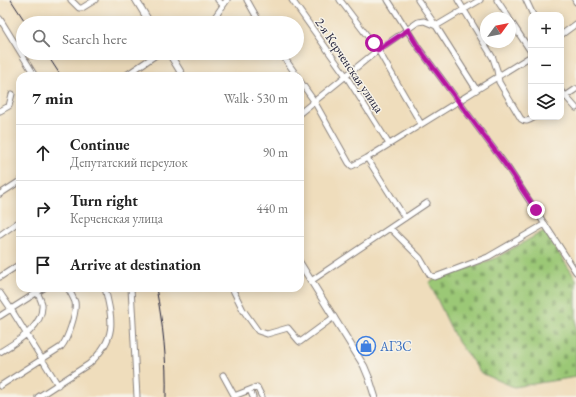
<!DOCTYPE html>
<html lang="en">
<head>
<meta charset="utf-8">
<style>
	body { margin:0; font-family:"EB Garamond",serif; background:#f2f2f2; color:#222 }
	.controls { position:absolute; right:12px; top:12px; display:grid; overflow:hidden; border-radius:8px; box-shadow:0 2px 10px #0003 }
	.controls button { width:36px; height:36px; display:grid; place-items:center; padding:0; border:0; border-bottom:1px solid #e0e0e0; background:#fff; color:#222; font:20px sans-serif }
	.compass { position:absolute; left:480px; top:12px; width:36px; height:36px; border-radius:50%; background:#fff; box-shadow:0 2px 10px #0003; rotate:57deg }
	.stop { position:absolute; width:12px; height:12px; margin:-9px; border:3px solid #b5179e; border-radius:50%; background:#fff }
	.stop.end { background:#b5179e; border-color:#fff; box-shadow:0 1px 4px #0008 }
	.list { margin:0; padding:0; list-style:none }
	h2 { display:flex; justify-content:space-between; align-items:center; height:52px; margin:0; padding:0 16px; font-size:17px }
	h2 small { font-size:13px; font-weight:400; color:#767676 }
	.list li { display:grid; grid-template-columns:26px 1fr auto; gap:12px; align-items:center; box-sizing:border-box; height:56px; padding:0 16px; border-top:1px solid #e0e0e0 }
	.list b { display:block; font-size:15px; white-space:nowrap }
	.list p { margin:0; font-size:13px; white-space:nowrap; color:#767676 }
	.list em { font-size:13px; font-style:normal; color:#767676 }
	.icon { flex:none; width:22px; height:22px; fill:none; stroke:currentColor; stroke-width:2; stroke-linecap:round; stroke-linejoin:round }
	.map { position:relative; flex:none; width:576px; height:397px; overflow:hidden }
	.search { position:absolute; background:#fff; box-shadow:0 2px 10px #0003; left:16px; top:16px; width:288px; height:44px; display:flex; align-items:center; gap:10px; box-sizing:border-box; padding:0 14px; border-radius:22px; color:#767676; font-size:15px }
	.panel { position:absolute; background:#fff; box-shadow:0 2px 10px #0003; left:16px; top:72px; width:288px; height:220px; border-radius:12px }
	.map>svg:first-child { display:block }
	.cemetery { fill:url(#cemetery-stones); stroke:#5e7558 }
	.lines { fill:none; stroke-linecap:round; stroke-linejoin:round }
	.minor-casing { stroke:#88807c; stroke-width:7 }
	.major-casing { stroke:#88807c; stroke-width:8 }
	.minor { stroke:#fff; stroke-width:5 }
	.major { stroke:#fff; stroke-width:6 }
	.rail { stroke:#22223b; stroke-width:1 }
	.route { stroke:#b5179e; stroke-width:5 }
	.labels { text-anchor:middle; stroke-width:3; stroke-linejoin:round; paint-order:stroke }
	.street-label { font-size:13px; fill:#22223b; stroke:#f7f3e8 }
	.shop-label { font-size:13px; fill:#366cbe; stroke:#f7f3e8; text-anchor:start }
</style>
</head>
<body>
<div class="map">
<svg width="576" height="397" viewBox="0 0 576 397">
	<defs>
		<pattern id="cemetery-stones" width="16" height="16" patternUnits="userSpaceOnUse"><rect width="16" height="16" fill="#9bc876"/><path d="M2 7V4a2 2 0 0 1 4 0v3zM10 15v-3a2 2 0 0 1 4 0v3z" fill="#7ea262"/></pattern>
	</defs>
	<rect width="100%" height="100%" fill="#f7f3e8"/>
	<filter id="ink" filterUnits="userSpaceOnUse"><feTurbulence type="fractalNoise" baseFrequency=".025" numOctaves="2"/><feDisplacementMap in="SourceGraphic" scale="8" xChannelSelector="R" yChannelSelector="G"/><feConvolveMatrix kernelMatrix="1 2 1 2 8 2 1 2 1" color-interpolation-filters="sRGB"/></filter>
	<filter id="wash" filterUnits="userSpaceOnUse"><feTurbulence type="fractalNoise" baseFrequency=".012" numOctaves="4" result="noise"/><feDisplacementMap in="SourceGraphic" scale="16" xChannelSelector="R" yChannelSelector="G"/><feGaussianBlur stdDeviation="0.9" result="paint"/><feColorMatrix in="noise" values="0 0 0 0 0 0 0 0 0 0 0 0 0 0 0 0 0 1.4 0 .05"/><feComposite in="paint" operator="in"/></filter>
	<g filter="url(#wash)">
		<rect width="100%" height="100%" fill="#efddbc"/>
		<path class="cemetery" d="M544,231L576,279V377L514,387L481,373L456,339L429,282L494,259Z"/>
	</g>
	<g filter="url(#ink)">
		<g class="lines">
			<g class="minor-casing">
				<path id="minor" d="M71,0L79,8H82L95,0
					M218,0L223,5
					M247,0L260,23
					M292,0L346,76L389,144
					M340,0L378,50L421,124
					M388,0L418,47L508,168L576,272
					M418,0L436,26L476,89
					M458,0L493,58L497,70L499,82L521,119C526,123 530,120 535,117
					M497,0L509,18
					M526,0L533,15
					M575,0L576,2
					M0,19L35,76
					M510,20L531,52
					M209,23L215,17L227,0
					M561,35L576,24
					M281,53L297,76
					M125,76L159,53
					M300,81L314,101L349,163L352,166L367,158L531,56
					M561,91L576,108
					M561,99L576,89
					M0,111L9,106L12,94
					M300,113L378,50L418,22L424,21L436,26L480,0
					M367,158L405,218
					M0,194L20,181
					M390,228L420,258L430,275L435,277L488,257L545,224
					M0,235L20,221
					M0,277L20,264
					M311,281L427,203
					M131,288L137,397
					M232,288L243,310L258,331L267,334L288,328L298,340L300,342L334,317
					M0,293L11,309L58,385
					M0,316L44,288
					M0,352C16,342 44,327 42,304C41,300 39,296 37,292
					M223,375L235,397
					M0,386L61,347C68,339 77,312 75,302C73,297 70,292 68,288
					M250,390L253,397
					M234,396L257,387L262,397
					M38,397L89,364C117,338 113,322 105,288"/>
			</g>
			<g class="major-casing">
				<path id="major" d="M136,0L150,23
					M169,53L183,76
					M300,263L364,366L369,378L375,397"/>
			</g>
			<use href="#minor" class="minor"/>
			<use href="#major" class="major"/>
			<path class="rail" d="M11,0L26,23
				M46,53L61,76
				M156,288C163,324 167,361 166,397"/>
		</g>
	</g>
	<g class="lines" filter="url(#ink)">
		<path class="route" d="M374,43L378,50L408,30L418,47L508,168L536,210"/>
	</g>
	<defs>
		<g id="shop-ring" transform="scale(1)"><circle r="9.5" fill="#f7f3e8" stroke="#3f7fe0" stroke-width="1.5"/><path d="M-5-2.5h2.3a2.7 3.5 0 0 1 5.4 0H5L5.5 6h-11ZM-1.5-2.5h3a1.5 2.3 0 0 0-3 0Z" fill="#3f7fe0"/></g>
	</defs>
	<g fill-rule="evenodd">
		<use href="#shop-ring" x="366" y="346"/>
	</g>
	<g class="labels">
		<g class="street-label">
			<text transform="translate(350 65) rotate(56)" y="5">2-я Керченская улица</text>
		</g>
		<g class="shop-label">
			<text x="380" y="351">АГЗС</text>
		</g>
	</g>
</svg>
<div class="controls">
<button>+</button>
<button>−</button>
<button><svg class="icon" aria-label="layers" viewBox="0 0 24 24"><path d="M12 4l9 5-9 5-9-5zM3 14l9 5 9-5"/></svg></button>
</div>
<svg class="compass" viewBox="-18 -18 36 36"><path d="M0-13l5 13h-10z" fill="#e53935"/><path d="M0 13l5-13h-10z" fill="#767676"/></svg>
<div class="stop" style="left:374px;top:43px"></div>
<div class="stop end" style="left:536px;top:210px"></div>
<div class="search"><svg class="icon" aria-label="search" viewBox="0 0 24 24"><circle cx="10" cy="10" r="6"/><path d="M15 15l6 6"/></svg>Search here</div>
<section class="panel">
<h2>7 min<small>Walk · 530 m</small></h2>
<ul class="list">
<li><svg class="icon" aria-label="ahead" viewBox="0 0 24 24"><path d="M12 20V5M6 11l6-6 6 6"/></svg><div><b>Continue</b><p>Депутатский переулок</p></div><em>90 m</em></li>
<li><svg class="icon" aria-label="right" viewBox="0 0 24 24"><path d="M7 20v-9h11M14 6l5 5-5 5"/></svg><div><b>Turn right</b><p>Керченская улица</p></div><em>440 m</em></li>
<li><svg class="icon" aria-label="arrive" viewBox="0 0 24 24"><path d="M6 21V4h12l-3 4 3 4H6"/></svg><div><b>Arrive at destination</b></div></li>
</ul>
</section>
</div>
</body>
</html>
